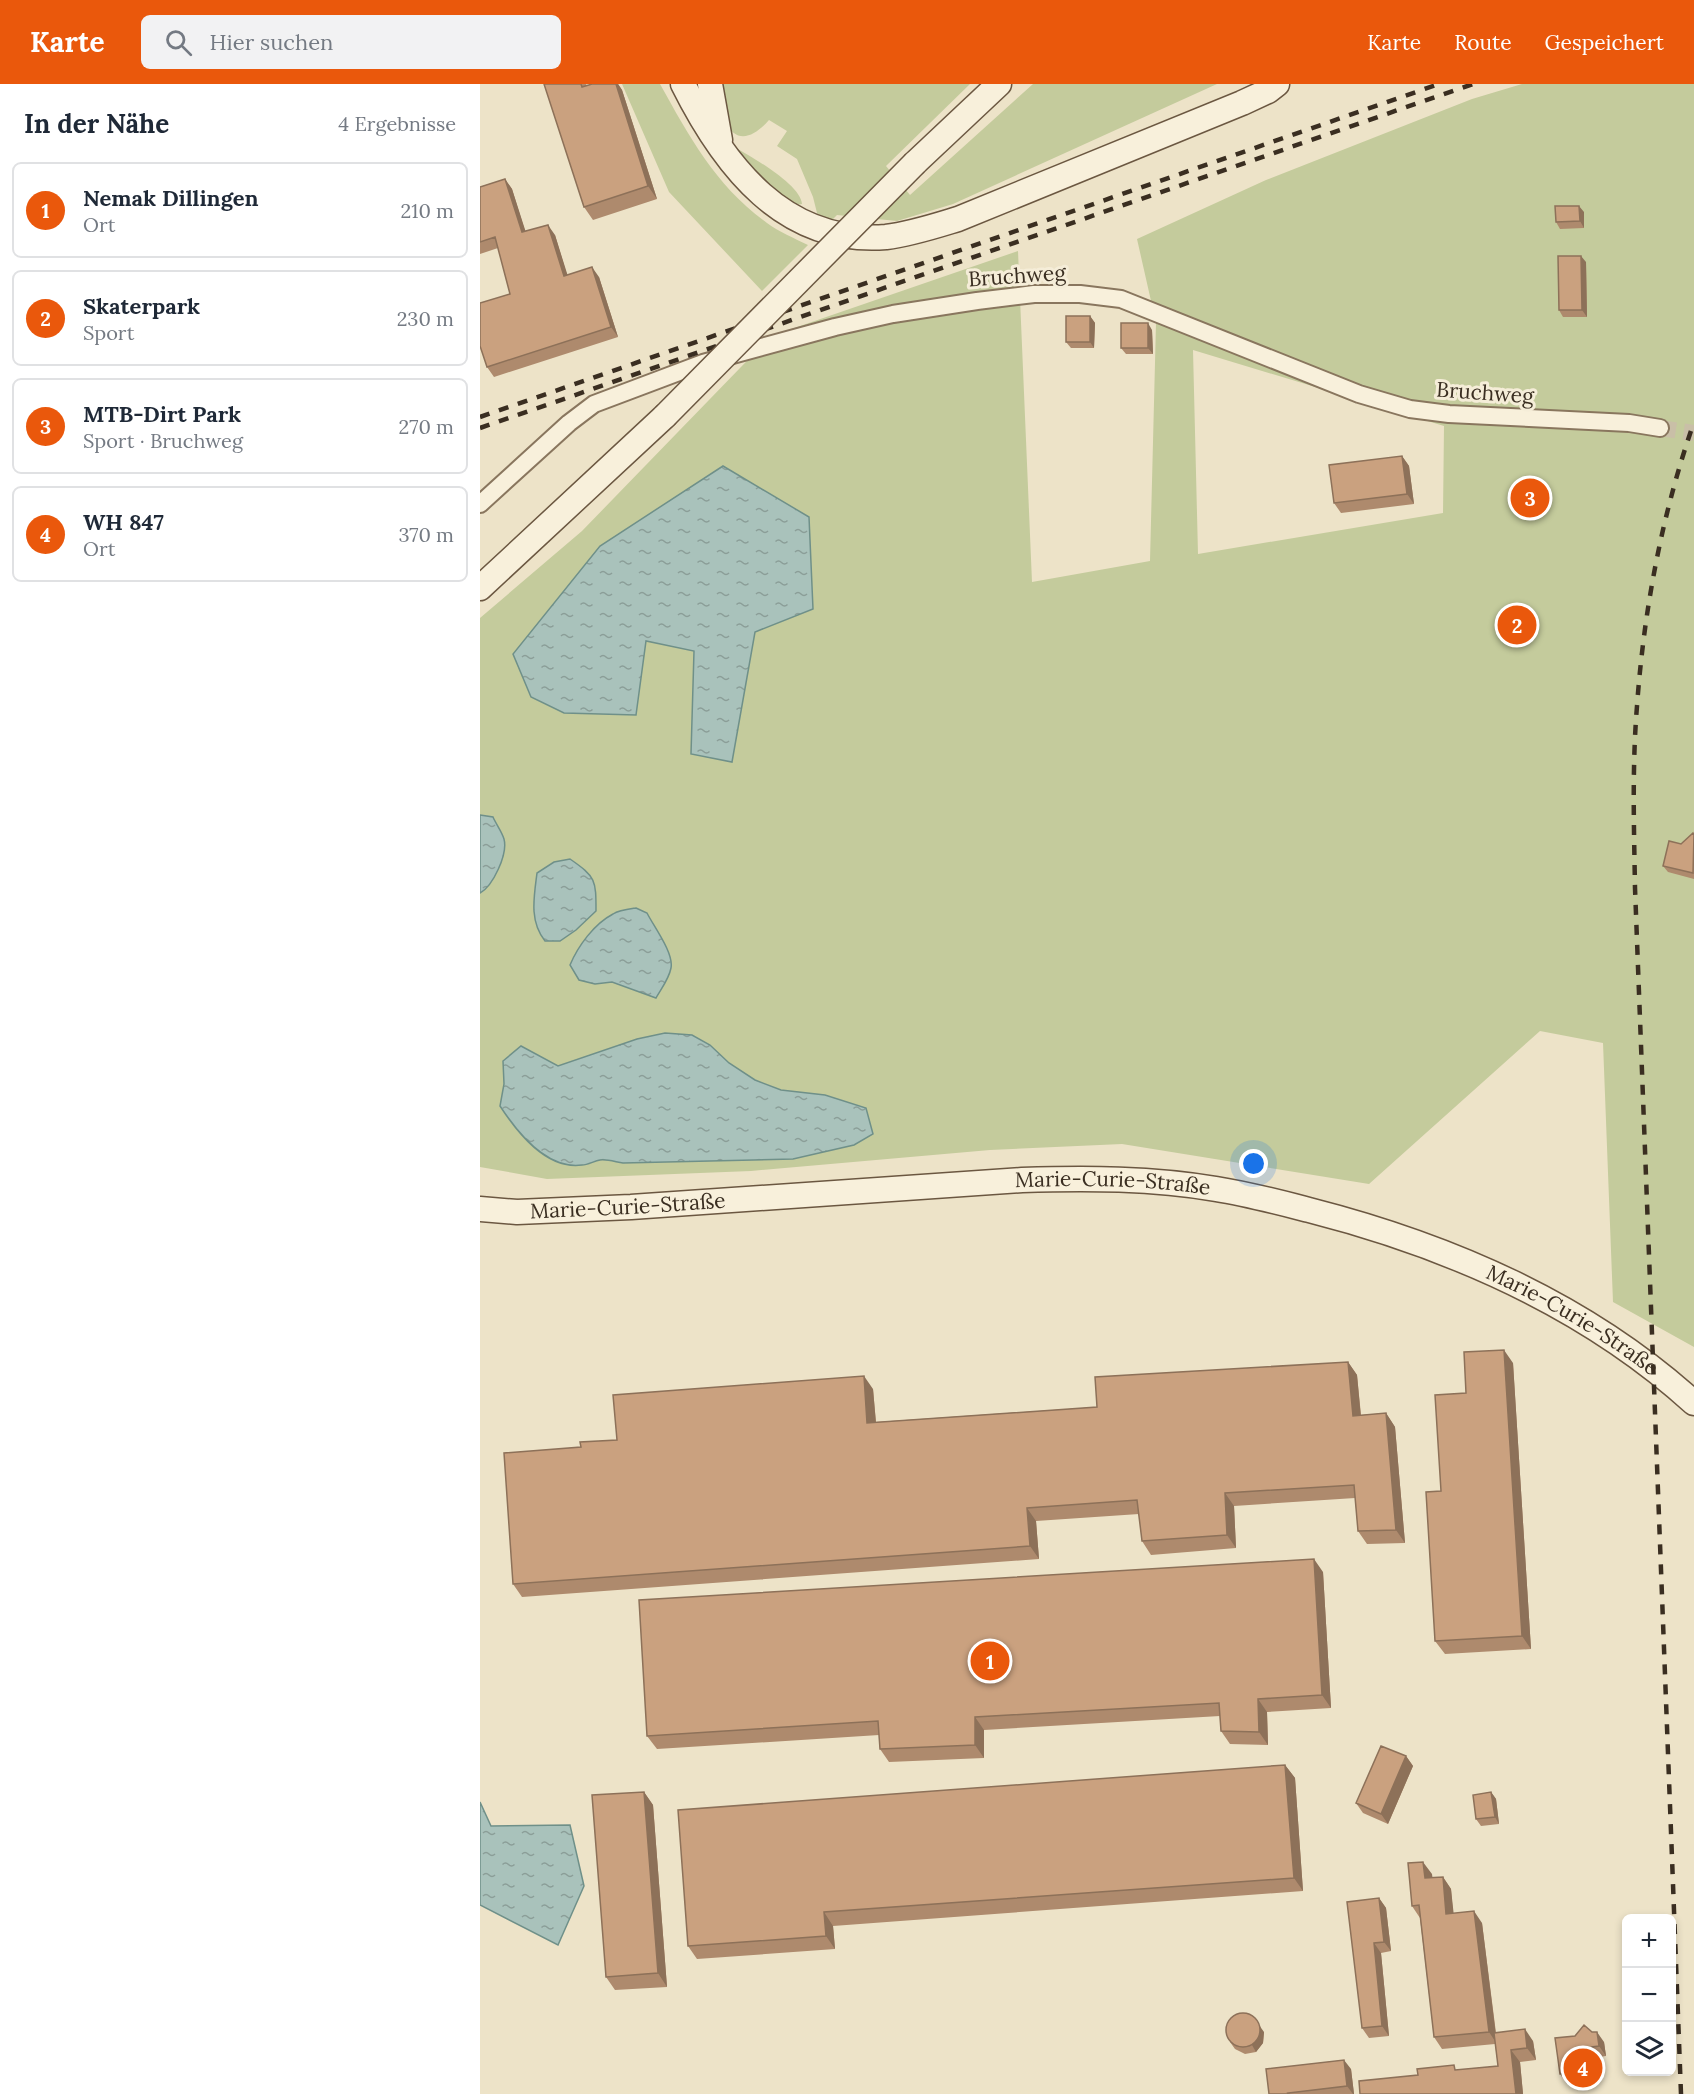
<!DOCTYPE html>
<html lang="de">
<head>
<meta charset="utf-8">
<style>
	body { margin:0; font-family:Lora,serif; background:#f2f2f3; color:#1f2937 }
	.controls { position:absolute; right:18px; bottom:18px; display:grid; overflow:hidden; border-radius:9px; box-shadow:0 3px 9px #0003 }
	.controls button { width:54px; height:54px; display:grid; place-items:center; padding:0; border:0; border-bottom:2px solid #e0e1e3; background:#fff; color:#1f2937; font:30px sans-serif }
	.you { position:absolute; left:774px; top:1080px; width:21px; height:21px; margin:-15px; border:4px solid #fff; border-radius:50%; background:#1a73e8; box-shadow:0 0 0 9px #1a73e833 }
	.badge { display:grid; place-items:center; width:39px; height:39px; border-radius:50%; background:#ea580c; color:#fff; font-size:20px; font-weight:700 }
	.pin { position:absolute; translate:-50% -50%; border:3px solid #fff; box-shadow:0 2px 6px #0006 }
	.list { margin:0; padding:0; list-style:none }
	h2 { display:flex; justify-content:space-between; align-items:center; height:78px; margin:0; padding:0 24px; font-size:26px }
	h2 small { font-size:20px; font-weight:400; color:#747a83 }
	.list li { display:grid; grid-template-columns:39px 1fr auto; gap:18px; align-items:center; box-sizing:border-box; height:96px; margin:0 12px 12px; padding:0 12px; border:2px solid #e0e1e3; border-radius:9px }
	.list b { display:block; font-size:22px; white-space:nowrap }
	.list p { margin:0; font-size:20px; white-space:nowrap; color:#747a83 }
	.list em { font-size:20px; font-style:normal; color:#747a83 }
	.icon { flex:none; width:33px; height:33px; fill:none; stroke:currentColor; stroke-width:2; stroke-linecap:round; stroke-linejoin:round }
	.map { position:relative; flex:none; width:1214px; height:2010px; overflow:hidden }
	header { display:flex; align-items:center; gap:36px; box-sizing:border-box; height:84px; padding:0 30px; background:#ea580c; color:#fff }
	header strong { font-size:28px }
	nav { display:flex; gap:33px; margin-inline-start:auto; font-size:21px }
	.search { width:420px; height:54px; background:#f2f2f3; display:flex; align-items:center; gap:15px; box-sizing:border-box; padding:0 21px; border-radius:9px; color:#747a83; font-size:22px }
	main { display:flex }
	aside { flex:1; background:#fff }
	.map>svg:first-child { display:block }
	.grass { fill:#c4cb9c; fill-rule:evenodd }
	.water { fill:url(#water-ripples); stroke:#6f9089; stroke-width:1.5 }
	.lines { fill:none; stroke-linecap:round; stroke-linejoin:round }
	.street-tunnel { stroke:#c9bfa7; stroke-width:16; stroke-dasharray:16 8; stroke-linecap:butt }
	.street-casing { stroke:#89765e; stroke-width:20 }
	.secondary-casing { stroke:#6b5741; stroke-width:27 }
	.street { stroke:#f8f0db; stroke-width:16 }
	.secondary { stroke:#f8f0db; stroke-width:24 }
	.rail { stroke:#3a2e21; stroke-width:4.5; stroke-dasharray:10 10; stroke-linecap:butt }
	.secondary-bridge-casing { stroke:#6b5741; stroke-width:27; stroke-linecap:butt }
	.secondary-bridge { stroke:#f8f0db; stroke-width:24 }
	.wall { fill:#ae8a6d }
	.shaded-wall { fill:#8d7159 }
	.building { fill:#caa17f; stroke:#8d7159; stroke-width:1.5 }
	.labels { text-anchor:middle; stroke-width:6; stroke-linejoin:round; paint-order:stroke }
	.street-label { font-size:21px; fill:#3a2e21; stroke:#f5edd8 }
</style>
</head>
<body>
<header>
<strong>Karte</strong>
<div class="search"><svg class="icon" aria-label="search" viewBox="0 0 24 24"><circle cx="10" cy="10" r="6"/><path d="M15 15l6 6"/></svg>Hier suchen</div>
<nav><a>Karte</a><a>Route</a><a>Gespeichert</a></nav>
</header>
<main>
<aside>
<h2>In der Nähe<small>4 Ergebnisse</small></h2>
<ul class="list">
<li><span class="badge">1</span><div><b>Nemak Dillingen</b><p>Ort</p></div><em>210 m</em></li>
<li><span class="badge">2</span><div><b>Skaterpark</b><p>Sport</p></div><em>230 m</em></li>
<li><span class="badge">3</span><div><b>MTB-Dirt Park</b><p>Sport · Bruchweg</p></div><em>270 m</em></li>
<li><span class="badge">4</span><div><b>WH 847</b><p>Ort</p></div><em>370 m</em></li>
</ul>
</aside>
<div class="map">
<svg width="1214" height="2010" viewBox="0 0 1214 2010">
	<defs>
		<pattern id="water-ripples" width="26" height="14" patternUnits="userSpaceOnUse" patternTransform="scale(1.5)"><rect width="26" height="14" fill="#a9c2bb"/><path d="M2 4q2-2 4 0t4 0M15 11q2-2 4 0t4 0" fill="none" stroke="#8b9e98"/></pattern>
	</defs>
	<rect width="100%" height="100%" fill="#ede3c8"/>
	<path class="grass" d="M142,0H180C210,54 236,102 287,139C299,148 314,154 328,161L282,207L189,108Z
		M238,0H490L406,82L430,111L553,0H737L473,120L417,137L357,131L350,138L338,133L333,113L317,75L297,62L307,47L289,36C276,51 257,63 245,37C240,27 240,11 238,0Z
		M1042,0H1214V1263L1133,1218L1123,959L1060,947L889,1100L642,1060L510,1066L271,1087L67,1095L0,1083V534L102,447L291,252L538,167L552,498L670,477L676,239L657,155L786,96L992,15ZM713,266L964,342L963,429L718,470Z
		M256,64C272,73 321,101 322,120L315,121L275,91Z"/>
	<path class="water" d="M243,382L329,433L333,525L275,548L252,678L211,670L214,567L166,557L156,631L84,629L51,613L33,570L120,462Z
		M0,731L13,733C16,740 22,748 24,755C28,770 13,802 0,809Z
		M90,775C116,793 116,796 116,827L96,846L80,857H65C49,837 54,813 57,789L74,778Z
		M156,824L167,829C174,843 194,869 191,884C189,895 181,905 176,914L132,898L115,900L99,896L90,881C98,862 114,840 133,830C139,826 149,825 156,824Z
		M185,949L212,951L230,961L249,979L275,996L301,1006L345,1011L386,1024L393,1050L374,1061L313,1075L143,1079C136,1078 127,1075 120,1076C114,1077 108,1081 102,1081C66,1086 37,1048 20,1022L24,1000L23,977L41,962L78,982L157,955Z
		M0,1718L11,1742L90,1741L104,1802L78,1861L0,1821Z"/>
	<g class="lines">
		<path class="street-tunnel" d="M1180,344L1214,349"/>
		<g class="street-casing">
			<path id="street" d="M0,420L89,339L114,320L223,279L355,243L413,230L497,217L554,210H600L641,215L879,310L930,325L969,330L1149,339L1180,344"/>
		</g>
		<g class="secondary-casing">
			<g id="secondary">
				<path d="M203,0C244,82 304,161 406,153C431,150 455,142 478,135L762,19L788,7L797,0"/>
				<path d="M230,0L240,56"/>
				<path d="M435,79L519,0"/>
				<path d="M0,504L185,332"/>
				<path id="s1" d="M0,1125L37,1128L151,1123L542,1096C607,1094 672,1094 736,1105C768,1110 798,1118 829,1126C970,1162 1106,1221 1214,1319"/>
			</g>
		</g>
		<use href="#street" class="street"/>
		<use href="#secondary" class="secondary"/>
		<path class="rail" d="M0,333L959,0
			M0,344L993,0
			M1201,2010L1155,804C1154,744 1152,683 1157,622C1164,525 1182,430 1214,338"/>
		<g class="secondary-bridge-casing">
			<path id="secondary-bridge" d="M185,332L435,79"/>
		</g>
		<use href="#secondary-bridge" class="secondary-bridge"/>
	</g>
	<path class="wall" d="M64,0H106L107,2L112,0H138L142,6L177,115L113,136L104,123Z
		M25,95L32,105L45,147L75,151L87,191L119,193L138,253L14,293L7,283L30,210L18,164L0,170V103Z
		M1104,128V144L1080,145L1076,138Z
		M1106,178L1107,233H1083L1079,226Z
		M610,232L615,239L614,264H591L586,258Z
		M672,246L673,270H646L641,264Z
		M922,372L929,382L934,420L861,429L854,419Z
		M1214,750V795L1188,788L1183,782L1201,760Z
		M868,1278L877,1291L881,1331L906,1329L915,1343L925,1459L887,1460L878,1447L875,1414L754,1422L756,1464L671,1471L662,1457L659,1430L556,1437L559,1475L42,1513L33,1500L101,1363L393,1305L396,1338L617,1323Z
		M1033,1279L1051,1565L965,1570L955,1557L961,1407Z
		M843,1488L851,1624L787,1628L788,1661L750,1660L741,1647L740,1632L504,1646V1674L409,1678L400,1665L399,1651L177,1665L167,1652Z
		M926,1672L933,1682L908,1740L883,1729L876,1719Z
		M805,1681L815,1694L823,1807L353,1842L355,1865L217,1875L208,1862Z
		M164,1708L173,1721L187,1903L135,1906L126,1893Z
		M1011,1708L1016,1715L1019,1740L1001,1742L996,1735Z
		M952,1790V1794L963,1793L971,1805L973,1829L1002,1839L1016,1949L1053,1957L1056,1976L1040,1978L1043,2010H880L978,1986L1018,1982L1015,1960L962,1965L954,1953L940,1834L932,1822Z
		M899,1814L906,1824L911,1867L901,1869L909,1952L889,1954L882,1944Z
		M784,1948L783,1959L776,1968L765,1970L755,1965L750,1958Z
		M1075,1954L1124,1958L1126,1972L1119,1973L1123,1995L1087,2000L1080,1990Z
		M871,1985L874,2010H789Z"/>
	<path class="shaded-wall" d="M136,0H138L142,6L177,115L168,102Z
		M25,95L32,105L49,158L42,148Z
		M1099,122L1104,128V144L1100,137Z
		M68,141L75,151L91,202L84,192Z
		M1101,172L1106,178L1107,233L1102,226Z
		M112,183L119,193L138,253L131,243Z
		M610,232L615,239L614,264L610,258Z
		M668,239L672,246L673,270L668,264Z
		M922,372L929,382L934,420L927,410Z
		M1024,1266L1033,1279L1051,1565L1042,1552Z
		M868,1278L877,1291L882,1345L873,1332Z
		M384,1292L393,1305L397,1352L387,1339Z
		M906,1329L915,1343L925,1459L916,1446Z
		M745,1409L754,1422L756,1464L747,1451Z
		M547,1424L556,1437L559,1475L550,1462Z
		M834,1475L843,1488L851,1624L842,1611Z
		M778,1615L787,1628L788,1661L779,1648Z
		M495,1633L504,1646V1674L495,1661Z
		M926,1672L933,1682L908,1740L901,1730Z
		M805,1681L815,1694L823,1807L814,1794Z
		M164,1708L173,1721L187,1903L178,1889Z
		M1011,1708L1016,1715L1019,1740L1015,1733Z
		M943,1778L952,1790L954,1806L945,1794Z
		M963,1793L971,1805L975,1842L966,1830Z
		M899,1814L906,1824L911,1867L904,1858Z
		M994,1827L1002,1839L1017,1960L1009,1948Z
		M344,1828L353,1842L355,1865L346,1852Z
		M894,1859L901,1869L909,1952L902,1942Z
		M779,1941L784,1948L783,1959L776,1968L772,1961Z
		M1045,1945L1053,1957L1056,1976L1047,1964Z
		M1117,1948L1124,1958L1126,1972L1119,1962Z
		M1112,1963L1119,1973L1123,1995L1116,1985Z
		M1031,1966L1040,1978L1043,2010H1036Z
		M864,1976L871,1985L874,2010H873L867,2002Z"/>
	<path class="building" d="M64,0H101L102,3L112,0H136L168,102L104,123Z
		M25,95L42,148L68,141L84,192L112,183L131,243L7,283L0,262V219L30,210L15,153L0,158V103Z
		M1075,122H1099L1100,137L1076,138Z
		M1078,172H1101L1102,226H1079Z
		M586,232H610V258H586Z
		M641,239H668V264H641Z
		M922,372L927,410L854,419L849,381Z
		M1213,749L1214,751L1213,789L1183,782L1189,757L1201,760Z
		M1024,1266L1042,1552L955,1557L946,1408L961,1407L955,1311L986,1309L984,1268Z
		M868,1278L873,1332L906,1329L916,1446L878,1447L874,1401L745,1409L747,1451L662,1457L657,1416L547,1424L550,1462L33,1500L24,1369L101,1363L100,1358L137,1356L133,1311L384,1292L387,1339L617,1323L615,1293Z
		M834,1475L842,1611L778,1615L779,1648L741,1647L739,1619L495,1633V1661L400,1665L398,1637L167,1652L159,1516Z
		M901,1662L926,1672L901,1730L876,1719Z
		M805,1681L814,1794L344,1828L346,1852L208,1862L198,1726Z
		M164,1708L178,1889L126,1893L112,1711Z
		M1011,1708L1015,1733L996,1735L993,1711Z
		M943,1778L945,1794L963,1793L966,1830L994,1827L1009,1948L954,1953L939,1821L932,1822L928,1779Z
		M899,1814L904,1858L894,1859L902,1942L882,1944L867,1818Z
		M746 1946a17 17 0 1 1 34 0a17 17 0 1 1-34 0Z
		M1104,1941L1112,1948H1117L1119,1962L1112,1963L1116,1985L1080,1990L1075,1954L1095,1952Z
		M1045,1945L1047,1964L1031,1966L1036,2010H880L879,1997L938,1991L937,1985L974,1981L975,1986L1018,1982L1014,1949Z
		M864,1976L867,2002L808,2009L809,2010H789L786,1985Z"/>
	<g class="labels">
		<g class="street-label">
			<text transform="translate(537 192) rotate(-4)" y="7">Bruchweg</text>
			<text transform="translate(1005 309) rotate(4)" y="7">Bruchweg</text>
			<text dy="7" stroke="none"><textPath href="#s1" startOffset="634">Marie-Curie-Straße</textPath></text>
			<text dy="7" stroke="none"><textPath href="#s1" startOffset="148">Marie-Curie-Straße</textPath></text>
			<text dy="7" stroke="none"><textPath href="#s1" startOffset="1120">Marie-Curie-Straße</textPath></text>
		</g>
	</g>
</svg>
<div class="controls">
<button>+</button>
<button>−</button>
<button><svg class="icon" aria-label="layers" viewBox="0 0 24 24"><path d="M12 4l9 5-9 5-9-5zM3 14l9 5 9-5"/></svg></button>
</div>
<div class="you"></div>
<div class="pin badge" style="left:510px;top:1577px">1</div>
<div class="pin badge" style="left:1037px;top:541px">2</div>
<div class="pin badge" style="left:1050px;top:414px">3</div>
<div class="pin badge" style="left:1103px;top:1984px">4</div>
</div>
</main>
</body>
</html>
